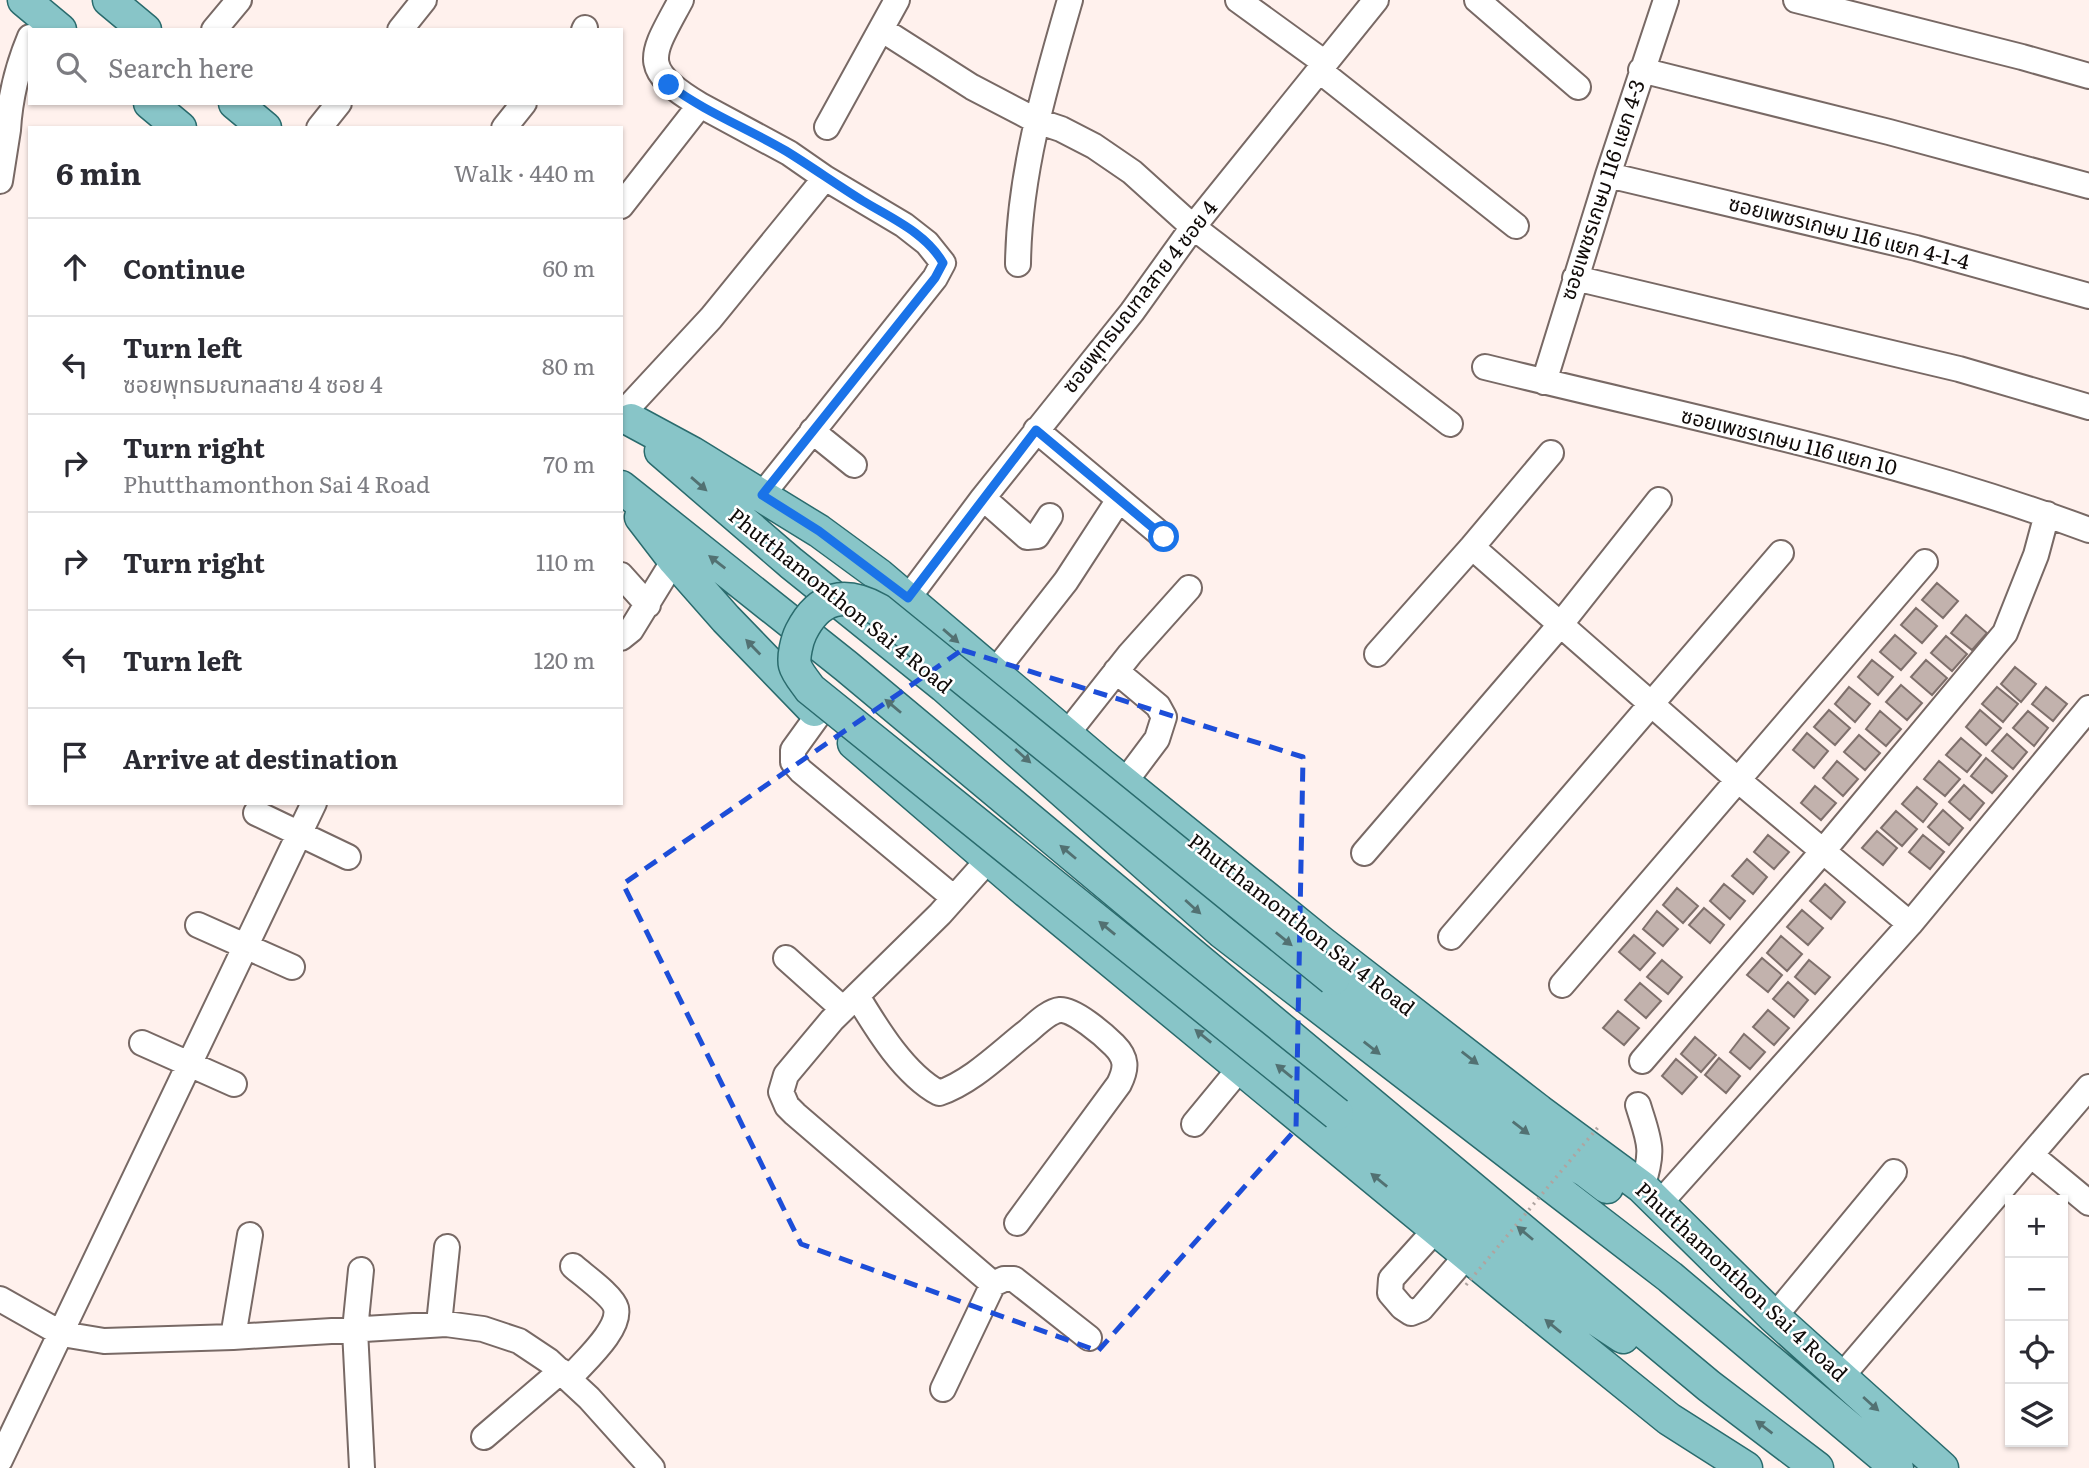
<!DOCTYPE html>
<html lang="en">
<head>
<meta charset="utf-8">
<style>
	body { margin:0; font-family:Literata,"Noto Sans Thai",serif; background:#f7f7f7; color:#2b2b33 }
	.controls { position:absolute; right:21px; bottom:21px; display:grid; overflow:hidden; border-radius:0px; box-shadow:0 2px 5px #0004 }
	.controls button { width:63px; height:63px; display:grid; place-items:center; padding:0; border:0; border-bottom:2px solid #e1e1e2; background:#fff; color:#2b2b33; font:35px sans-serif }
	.stop { position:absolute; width:21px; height:21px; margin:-16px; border:5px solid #1a73e8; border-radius:50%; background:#fff }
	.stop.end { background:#1a73e8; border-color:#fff; box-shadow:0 2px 7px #0008 }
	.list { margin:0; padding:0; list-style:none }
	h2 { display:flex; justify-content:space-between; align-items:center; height:91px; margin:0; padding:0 28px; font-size:30px }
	h2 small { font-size:23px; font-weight:400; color:#7c7c81 }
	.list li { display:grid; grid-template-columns:46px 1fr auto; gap:21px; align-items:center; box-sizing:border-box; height:98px; padding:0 28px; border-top:2px solid #e1e1e2 }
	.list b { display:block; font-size:26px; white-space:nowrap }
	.list p { margin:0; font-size:23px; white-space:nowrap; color:#7c7c81 }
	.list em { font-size:23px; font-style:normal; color:#7c7c81 }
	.icon { flex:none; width:38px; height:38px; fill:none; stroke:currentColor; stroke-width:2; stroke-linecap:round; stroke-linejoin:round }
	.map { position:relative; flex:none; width:2089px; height:1468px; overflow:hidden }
	.search { position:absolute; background:#fff; box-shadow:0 2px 5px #0004; left:28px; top:28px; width:595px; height:77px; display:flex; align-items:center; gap:18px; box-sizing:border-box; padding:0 24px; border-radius:0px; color:#7c7c81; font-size:26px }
	.panel { position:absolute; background:#fff; box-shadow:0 2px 5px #0004; left:28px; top:126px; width:595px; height:679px; border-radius:0px }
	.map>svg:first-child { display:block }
	.building { fill:#c2b2ad; stroke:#7f706c; stroke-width:2 }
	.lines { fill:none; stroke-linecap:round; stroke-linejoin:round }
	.minor-casing { stroke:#786965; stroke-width:28 }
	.major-casing { stroke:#2a6b6d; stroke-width:35 }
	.minor { stroke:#fff; stroke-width:24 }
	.major { stroke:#88c5c8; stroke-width:32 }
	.major-bridge-casing { stroke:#2a6b6d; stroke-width:35; stroke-linecap:butt }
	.path-bridge { stroke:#afa4a0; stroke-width:3.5; stroke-dasharray:2 5; stroke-linecap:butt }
	.major-bridge { stroke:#88c5c8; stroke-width:32 }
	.oneway { fill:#527172 }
	.route { stroke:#1a73e8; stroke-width:9 }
	.marked { fill:none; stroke:#1d4ed8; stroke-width:5; stroke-dasharray:14 9; stroke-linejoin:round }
	.labels { text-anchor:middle; stroke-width:5; stroke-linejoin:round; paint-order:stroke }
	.street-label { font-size:21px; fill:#100b09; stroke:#fff }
</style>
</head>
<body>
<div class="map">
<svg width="2089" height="1468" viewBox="0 0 2089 1468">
	<rect width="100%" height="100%" fill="#fff1ed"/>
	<path class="building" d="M1937,583L1958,601L1943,618L1922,600Z
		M1916,608L1937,626L1922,643L1901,625Z
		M1966,615L1987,633L1972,650L1951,633Z
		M1895,635L1916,653L1901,670L1880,652Z
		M1946,636L1967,654L1952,671L1931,653Z
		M1872,660L1893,677L1878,695L1858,677Z
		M1926,660L1947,678L1932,695L1911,677Z
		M2015,667L2036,684L2021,702L2001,684Z
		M1901,685L1922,703L1907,720L1886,702Z
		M1849,687L1870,704L1855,722L1835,704Z
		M1997,687L2018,704L2003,722L1982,704Z
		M2046,687L2067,704L2053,721L2032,704Z
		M1829,710L1850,728L1835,745L1814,727Z
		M1980,710L2001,728L1986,745L1966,727Z
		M1880,711L1901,729L1886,746L1866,729Z
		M2028,711L2048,728L2034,746L2013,728Z
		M1807,733L1828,751L1814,768L1793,750Z
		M2007,734L2027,752L2013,769L1992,751Z
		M1859,735L1880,753L1865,770L1844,752Z
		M1961,738L1981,755L1967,772L1946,755Z
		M1986,758L2007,776L1992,793L1971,776Z
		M1837,761L1858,779L1843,796L1823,778Z
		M1939,761L1960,779L1945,796L1924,779Z
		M1964,785L1984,803L1970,820L1949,802Z
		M1815,786L1836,803L1821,820L1801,803Z
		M1917,787L1937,804L1923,822L1902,804Z
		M1943,810L1963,828L1949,845L1928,827Z
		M1896,811L1917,829L1902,846L1881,828Z
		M1877,831L1897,848L1883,865L1862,848Z
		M1768,835L1789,852L1774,869L1754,852Z
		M1923,835L1944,852L1930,869L1909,852Z
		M1747,859L1767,877L1753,894L1732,876Z
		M1724,884L1745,901L1730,919L1710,901Z
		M1825,884L1845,902L1831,919L1810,901Z
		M1677,888L1698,906L1683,923L1663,905Z
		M1704,908L1724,925L1710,943L1689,925Z
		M1802,910L1823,928L1808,945L1787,927Z
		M1657,911L1678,929L1663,946L1643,929Z
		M1634,935L1655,953L1640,970L1619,952Z
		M1781,936L1802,954L1787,971L1767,953Z
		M1762,958L1782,975L1768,992L1747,975Z
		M1662,960L1682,977L1668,994L1647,977Z
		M1809,960L1830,977L1815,994L1795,977Z
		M1788,982L1808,1000L1794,1017L1773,999Z
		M1640,983L1661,1001L1646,1018L1625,1000Z
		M1768,1010L1789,1028L1774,1045L1753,1027Z
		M1618,1011L1639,1028L1624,1045L1603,1028Z
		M1744,1034L1765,1052L1750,1069L1730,1052Z
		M1695,1037L1716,1055L1701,1072L1681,1054Z
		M1719,1058L1740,1076L1726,1093L1705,1075Z
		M1676,1059L1697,1077L1682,1094L1662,1076Z"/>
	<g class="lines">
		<g class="minor-casing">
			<path id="minor" d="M1238,0L1325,63
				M1477,0L1578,87
				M1796,0L2022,57L2089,76
				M881,29L972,87L1037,121L1061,129L1094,146L1132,172L1193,227L1450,424
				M214,30L239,0
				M400,30L424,0
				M584,30L585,28
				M1641,70L1889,132L2089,186
				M1320,71L1516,226
				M700,105L789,153L825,178L904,225L927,243L943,263L935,278L762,495
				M827,127L897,0
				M319,128L339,103
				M504,128L524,103
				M0,129L8,130C10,96 17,68 30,37
				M1608,175L1916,248L2089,296
				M0,181L8,130
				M621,206L700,105C638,68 651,56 681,0
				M1018,264C1019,174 1045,86 1070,0
				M1575,278L1959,369L2089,407
				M1485,367C1687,417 1893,457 2089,530
				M1544,382L1608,175L1666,0
				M623,413L711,318L825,178
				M1036,430L1164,537
				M812,431L854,465
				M983,498L1027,537L1037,536L1050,516
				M1472,547L1738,780L1910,924
				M621,575L648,605
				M908,598L983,498L1132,312L1193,227L1376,0
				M621,638L631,630L674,560
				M1377,654L1472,547L1551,453
				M1116,671L1158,706L1164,717L1157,739L1124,783
				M994,673L1066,581L1118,501
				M819,714L793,750V762L801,771L954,898
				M1066,735L1130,654L1189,588
				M256,813L348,857
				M1364,853L1560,625L1659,500
				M198,925L292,967
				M1451,937L1781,553
				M786,958L843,1009
				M1562,985L1925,562
				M857,996C877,1029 904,1074 939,1093C972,1082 1001,1052 1028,1031C1036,1024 1049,1011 1060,1010C1074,1009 1104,1035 1114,1045C1127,1058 1127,1068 1119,1084L1017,1223
				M142,1043L234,1084
				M1642,1061L1823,851L2005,633L2036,555L2047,514
				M1638,1105C1649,1141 1655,1149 1642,1187
				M1194,1124L1241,1067
				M2031,1155L2089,1203
				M1660,1203L1910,924L2089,708
				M1437,1228L1391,1279L1390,1293L1402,1307L1411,1313L1421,1309L1468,1254
				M361,1270L355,1330L362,1468
				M993,1284L1004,1279H1014L1089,1338
				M0,1299L62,1334L104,1341L233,1337L446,1324L483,1329L519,1341L549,1361L589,1398L652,1468
				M1774,1317L1894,1172
				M439,1324L447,1247
				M233,1337L250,1235
				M1841,1377L2089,1087
				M569,1379C582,1363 621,1330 616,1308C613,1296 583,1275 573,1266
				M943,1389L993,1284L795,1114L787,1106L781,1092L786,1075L832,1020L940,914L989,859
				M484,1437L561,1371
				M0,1460L314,803"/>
		</g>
		<g class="major-casing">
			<path id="major" d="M24,0L60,30
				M109,0L145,30
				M150,103L180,128
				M235,103L265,128
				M631,420L692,453L819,531L879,575L1101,764L1322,943L1539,1111L1642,1187L1774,1317L1942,1468
				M661,451L791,563L944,686L1222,932L1670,1277L1897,1468
				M621,487L846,666L1709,1386L1817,1468
				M641,517L674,560L726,619L814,710
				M854,743L1025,890L1512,1292L1669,1419L1746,1468
				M1333,979L1547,1148L1586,1171L1607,1187
				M1337,1114L1550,1289L1623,1337"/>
		</g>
		<use href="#minor" class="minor"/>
		<use href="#major" class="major"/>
		<g class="major-bridge-casing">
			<path id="major-bridge" d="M1333,979L879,610C845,591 819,596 801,632C797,640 793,657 795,665C797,673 806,683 810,689L1337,1114"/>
		</g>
		<path class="path-bridge" d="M1466,1285L1599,1126"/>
		<use href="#major-bridge" class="major-bridge"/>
	</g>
	<defs><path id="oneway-solid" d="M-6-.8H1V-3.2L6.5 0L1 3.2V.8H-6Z" transform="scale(1.75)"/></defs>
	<g class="oneway">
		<use href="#oneway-solid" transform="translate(699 484) rotate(41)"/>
		<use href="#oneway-solid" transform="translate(717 562) rotate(-142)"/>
		<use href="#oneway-solid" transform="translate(951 636) rotate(41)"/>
		<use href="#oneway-solid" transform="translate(753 647) rotate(-134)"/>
		<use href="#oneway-solid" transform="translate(893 706) rotate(-140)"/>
		<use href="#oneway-solid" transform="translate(1023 756) rotate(42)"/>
		<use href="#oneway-solid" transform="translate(1068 852) rotate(-140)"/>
		<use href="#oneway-solid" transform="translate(1193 907) rotate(42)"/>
		<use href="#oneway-solid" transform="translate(1107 928) rotate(-141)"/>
		<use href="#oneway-solid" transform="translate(1284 939) rotate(39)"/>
		<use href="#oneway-solid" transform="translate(1203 1036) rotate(-141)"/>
		<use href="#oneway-solid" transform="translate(1372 1048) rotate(38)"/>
		<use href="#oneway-solid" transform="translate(1470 1058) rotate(38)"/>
		<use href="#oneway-solid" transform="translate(1284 1071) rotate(-141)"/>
		<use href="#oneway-solid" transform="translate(1521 1128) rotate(38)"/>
		<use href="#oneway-solid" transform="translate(1379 1180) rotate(-141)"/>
		<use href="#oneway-solid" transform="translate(1525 1233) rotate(-140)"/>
		<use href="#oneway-solid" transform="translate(1553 1326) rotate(-141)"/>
		<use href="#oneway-solid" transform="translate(1871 1404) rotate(42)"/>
		<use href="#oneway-solid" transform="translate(1764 1427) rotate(-143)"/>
	</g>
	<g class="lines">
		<path class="route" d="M669,85C705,112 747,128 786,151C812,167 837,185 863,201C891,218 926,233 943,263L935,278L762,495L819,531L908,598L1036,430L1164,537"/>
	</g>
	<path class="marked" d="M962,650L1303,757L1296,1129L1098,1351L801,1244L623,884Z"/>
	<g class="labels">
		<g class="street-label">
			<text transform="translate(1603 190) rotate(-72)" y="7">ซอยเพชรเกษม 116 แยก 4-3</text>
			<text transform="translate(1849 233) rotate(14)" y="7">ซอยเพชรเกษม 116 แยก 4-1-4</text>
			<text transform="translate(1140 297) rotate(-52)" y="7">ซอยพุทธมณฑลสาย 4 ซอย 4</text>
			<text transform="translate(1789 442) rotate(14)" y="7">ซอยเพชรเกษม 116 แยก 10</text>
			<text transform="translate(840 601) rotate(39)" y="7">Phutthamonthon Sai 4 Road</text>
			<text transform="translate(1301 925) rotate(38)" y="7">Phutthamonthon Sai 4 Road</text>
			<text transform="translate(1741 1282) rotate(43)" y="7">Phutthamonthon Sai 4 Road</text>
		</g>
	</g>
</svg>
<div class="controls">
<button>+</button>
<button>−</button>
<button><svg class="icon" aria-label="locate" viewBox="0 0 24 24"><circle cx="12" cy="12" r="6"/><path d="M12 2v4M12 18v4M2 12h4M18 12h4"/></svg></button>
<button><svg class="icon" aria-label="layers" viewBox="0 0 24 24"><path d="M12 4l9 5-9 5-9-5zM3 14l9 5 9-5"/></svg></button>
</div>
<div class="stop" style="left:1164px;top:537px"></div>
<div class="stop end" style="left:669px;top:85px"></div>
<div class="search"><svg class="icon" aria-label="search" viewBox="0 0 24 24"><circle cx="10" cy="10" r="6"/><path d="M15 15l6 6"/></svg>Search here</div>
<section class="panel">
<h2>6 min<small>Walk · 440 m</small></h2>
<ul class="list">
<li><svg class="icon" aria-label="ahead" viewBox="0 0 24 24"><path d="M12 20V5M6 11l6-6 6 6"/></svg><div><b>Continue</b></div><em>60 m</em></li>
<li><svg class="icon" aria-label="left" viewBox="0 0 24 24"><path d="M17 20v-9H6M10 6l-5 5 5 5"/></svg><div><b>Turn left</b><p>ซอยพุทธมณฑลสาย 4 ซอย 4</p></div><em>80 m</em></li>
<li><svg class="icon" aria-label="right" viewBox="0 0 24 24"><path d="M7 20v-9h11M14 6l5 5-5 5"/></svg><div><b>Turn right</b><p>Phutthamonthon Sai 4 Road</p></div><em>70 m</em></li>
<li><svg class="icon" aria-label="right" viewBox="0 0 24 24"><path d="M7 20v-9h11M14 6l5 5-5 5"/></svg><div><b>Turn right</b></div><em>110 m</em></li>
<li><svg class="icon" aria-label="left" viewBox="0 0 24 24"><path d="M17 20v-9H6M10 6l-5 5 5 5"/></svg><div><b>Turn left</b></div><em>120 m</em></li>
<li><svg class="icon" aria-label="arrive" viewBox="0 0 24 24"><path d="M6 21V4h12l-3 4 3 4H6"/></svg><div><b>Arrive at destination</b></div></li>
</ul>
</section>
</div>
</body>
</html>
